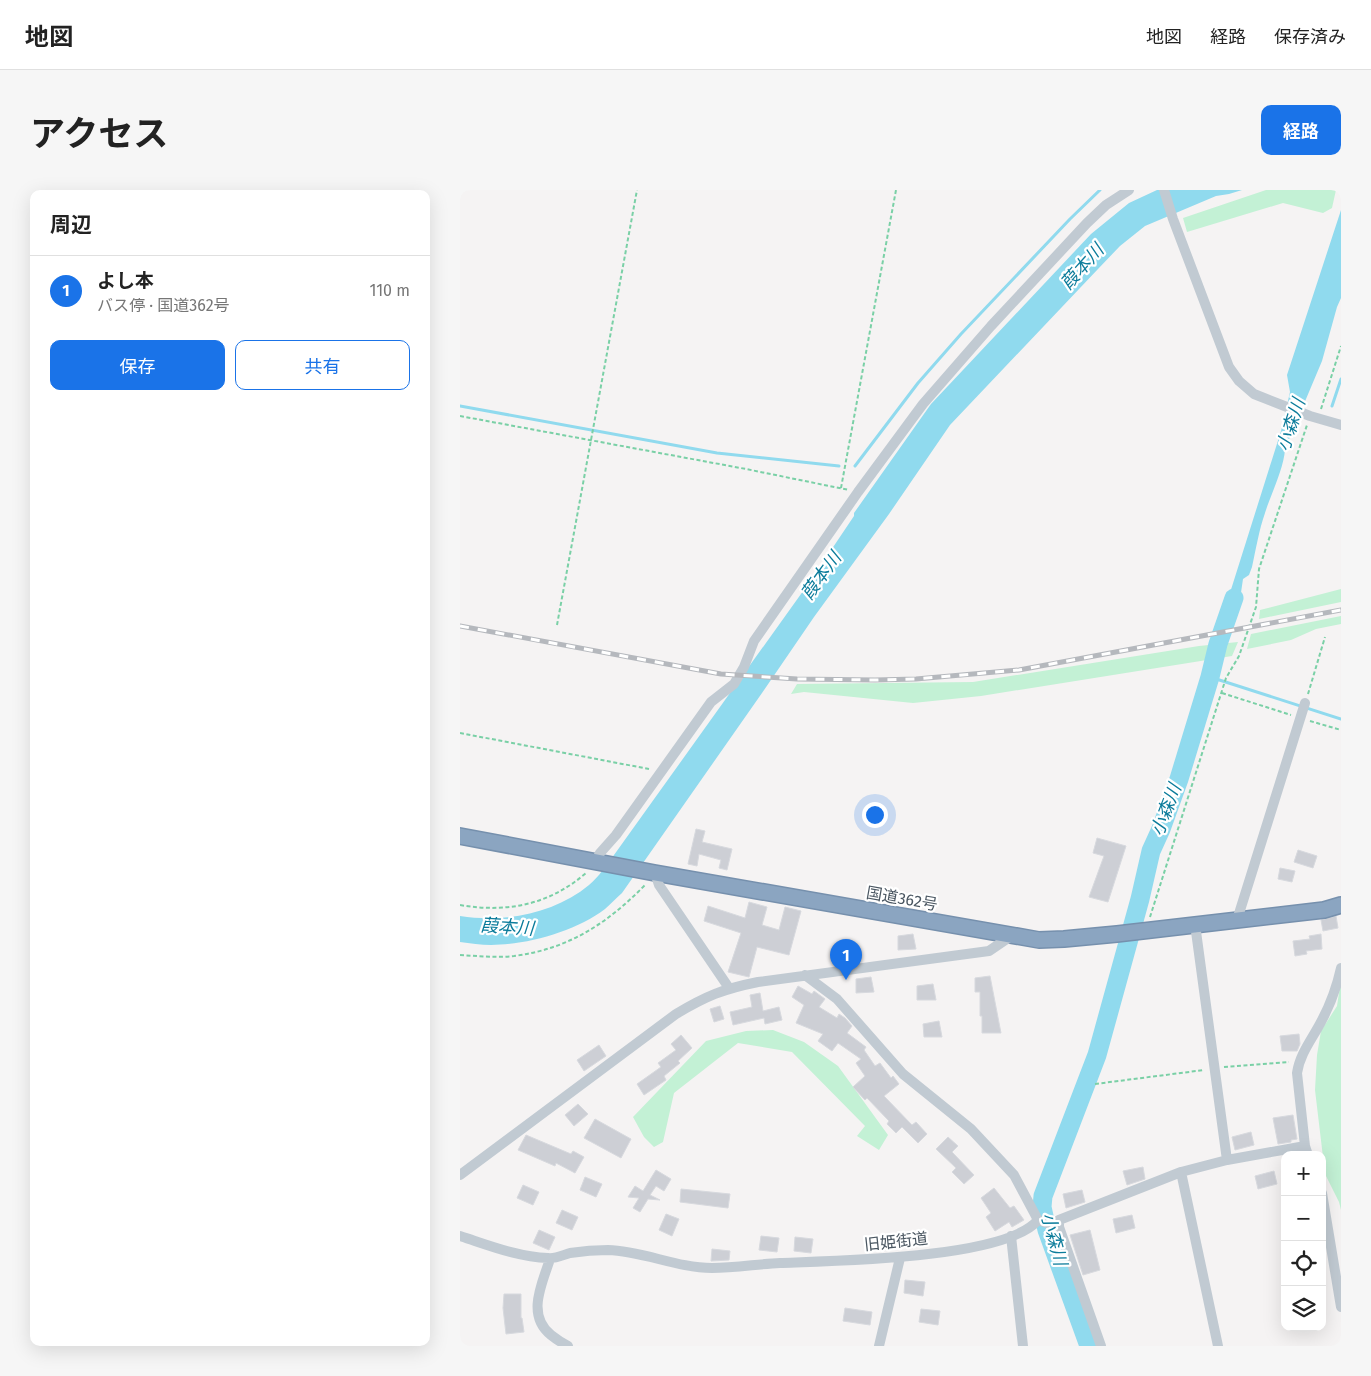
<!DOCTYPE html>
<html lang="ja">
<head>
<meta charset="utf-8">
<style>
	body { margin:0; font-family:"Fira Sans","Noto Sans JP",sans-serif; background:#f6f6f6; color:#222 }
	.controls { position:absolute; right:15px; bottom:15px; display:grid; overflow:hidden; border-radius:10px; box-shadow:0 5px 20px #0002 }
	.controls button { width:45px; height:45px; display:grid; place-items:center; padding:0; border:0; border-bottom:1px solid #e0e0e0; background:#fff; color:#222; font:25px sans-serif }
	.you { position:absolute; left:414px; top:624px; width:18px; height:18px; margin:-12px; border:4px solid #fff; border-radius:50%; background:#1a73e8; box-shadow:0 0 0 8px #1a73e833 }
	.badge { display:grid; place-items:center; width:32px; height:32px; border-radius:50%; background:#1a73e8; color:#fff; font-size:16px; font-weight:700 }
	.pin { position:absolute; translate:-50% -41px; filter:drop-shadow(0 1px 2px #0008) }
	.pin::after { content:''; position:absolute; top:26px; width:18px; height:15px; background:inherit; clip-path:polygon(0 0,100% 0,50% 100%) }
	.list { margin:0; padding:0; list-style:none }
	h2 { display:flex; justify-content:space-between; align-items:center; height:65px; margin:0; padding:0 20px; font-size:21px }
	h2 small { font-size:16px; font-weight:400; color:#767676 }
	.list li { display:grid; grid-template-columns:32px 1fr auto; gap:15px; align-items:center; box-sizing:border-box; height:70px; padding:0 20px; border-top:1px solid #e0e0e0 }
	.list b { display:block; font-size:19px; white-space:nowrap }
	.list p { margin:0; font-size:16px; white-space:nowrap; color:#767676 }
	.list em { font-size:16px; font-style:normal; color:#767676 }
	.actions { display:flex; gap:10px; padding:15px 20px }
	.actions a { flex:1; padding:11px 0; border:1px solid #1a73e8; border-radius:10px; text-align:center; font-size:18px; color:#1a73e8 }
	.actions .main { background:#1a73e8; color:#fff }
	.icon { flex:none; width:28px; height:28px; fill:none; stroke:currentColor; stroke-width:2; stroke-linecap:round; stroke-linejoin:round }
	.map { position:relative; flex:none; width:881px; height:1156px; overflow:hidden; border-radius:10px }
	header { display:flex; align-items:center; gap:30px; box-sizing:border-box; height:70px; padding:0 25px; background:#fff; border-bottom:1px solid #e0e0e0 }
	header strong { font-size:24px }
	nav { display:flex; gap:28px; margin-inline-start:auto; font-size:18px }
	.intro { display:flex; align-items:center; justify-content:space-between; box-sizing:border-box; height:120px; padding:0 30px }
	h1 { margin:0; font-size:35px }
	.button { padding:12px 22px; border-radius:10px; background:#1a73e8; color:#fff; font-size:18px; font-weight:700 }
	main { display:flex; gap:30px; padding:0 30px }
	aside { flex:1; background:#fff; border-radius:10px; box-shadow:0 5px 20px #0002 }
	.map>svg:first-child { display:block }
	.green { fill:#c3f1d5 }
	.water { fill:#90daee }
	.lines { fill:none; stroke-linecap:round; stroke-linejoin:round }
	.stream { stroke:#90daee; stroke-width:3 }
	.river { stroke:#90daee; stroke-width:19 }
	.building { fill:#cdcfd5; stroke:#d7d9de }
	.highway-casing { stroke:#7690ad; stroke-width:18 }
	.path { stroke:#7ad0a6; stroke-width:2; stroke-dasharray:4 2.5; stroke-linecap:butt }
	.minor { stroke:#c1cad2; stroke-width:10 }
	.highway { stroke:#8ba5c1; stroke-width:15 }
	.rail-casing { stroke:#b5b8bd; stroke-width:5 }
	.rail { stroke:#fff; stroke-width:3; stroke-dasharray:9; stroke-linecap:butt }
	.labels { text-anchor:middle; stroke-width:4.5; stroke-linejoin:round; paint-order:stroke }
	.street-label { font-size:16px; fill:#4a5661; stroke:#fff }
	.water-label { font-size:18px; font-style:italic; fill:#0c7c9b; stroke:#fff }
</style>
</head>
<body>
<header>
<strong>地図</strong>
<nav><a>地図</a><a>経路</a><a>保存済み</a></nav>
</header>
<div class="intro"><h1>アクセス</h1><a class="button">経路</a></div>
<main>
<aside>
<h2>周辺<small></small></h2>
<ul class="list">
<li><span class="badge">1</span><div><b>よし本</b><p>バス停 · 国道362号</p></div><em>110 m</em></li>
</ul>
<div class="actions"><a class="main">保存</a><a>共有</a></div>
</aside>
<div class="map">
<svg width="881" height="1156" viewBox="0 0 881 1156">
	<rect width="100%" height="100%" fill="#f5f3f3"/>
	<path class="green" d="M806,0H876L872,18L863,23L823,13L727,42L723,28Z
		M881,399V412L799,429L800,420Z
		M881,426V434L856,439L831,450L787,459L791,444Z
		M778,452L772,466L521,506L453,513L344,502L331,504L337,494L513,492L739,456Z
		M881,790V1020L879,1012L865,984L855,900L857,865L861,841L877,816Z
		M313,840L344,852L378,876L428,945L419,960L397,946L405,936L332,862L278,853L214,903L203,952L194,957L184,947L173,927L246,851L286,841Z"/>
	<path class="water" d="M697,0H782L769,4L756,6L685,36L660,56L638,79L490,235L429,324L354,427L302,503L162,703C156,708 151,714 145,719C116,741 67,755 31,755C21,755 10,753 0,752V726C44,733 94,724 129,695C139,687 146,675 154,665L351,390L394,326V323L471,214L631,44L669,13Z
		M881,20V108L877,117L862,171L825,259C824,278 811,304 805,323C799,340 796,359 792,377L789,385L783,389L779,416L767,435L763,425L821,241L830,202L827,185Z"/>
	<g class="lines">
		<path class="stream" d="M0,216L257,263L379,276
			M872,216L881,189
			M395,276L458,193L501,144L610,29L640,0
			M750,487L881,529"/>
		<path class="river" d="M629,1156L587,1040L582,1017L583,1006L637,865L680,709L691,661L701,639L719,589L750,487L758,454L774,408"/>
	</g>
	<path class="building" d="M236,639L245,641L242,652L272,659L267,680L259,678L261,670L239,664L237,676L228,674Z
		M637,648L666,656L648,712L629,707L644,666L633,663Z
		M838,660L857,666L853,678L834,672Z
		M820,678L835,681L832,692L818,689Z
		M289,712L307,717L302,735L319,740L325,717L341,721L329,765L297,757L289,787L268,782L281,743L244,731L248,716L285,728Z
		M876,726L878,738L863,741L861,730Z
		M453,744L456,759L438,760V746Z
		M861,744L862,759L846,761L847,764L835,766L833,751L850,749L849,746Z
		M530,786L541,843H522V826H520V802H515V788Z
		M411,787L414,802L396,803V789Z
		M473,794L476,810H457V796Z
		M338,796L352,804L354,801L365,809L359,817L377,828L379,824L385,828L392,836L387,843L406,857L404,860L415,876L420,873L431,888L433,886L439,894L424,906L452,935L456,932L467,944L458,953L442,937L436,943L427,934L429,931L407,908L405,910L393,897L405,886L396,873L401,869L378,853L372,861L358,851L363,844L336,833L344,815L332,807Z
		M300,803L303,821L319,817L322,830L305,834L304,828L273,835L270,822L292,817L290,805Z
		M260,816L264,829L254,832L250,819Z
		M479,831L482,847H464L463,834Z
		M839,844L840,854L837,861H822L820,846Z
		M221,845L232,858L218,871L220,873L204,886L206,890L184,905L177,894L201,877L198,873L216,860L211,854Z
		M139,855L146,866L124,881L117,870Z
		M118,914L128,924L114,936L105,925Z
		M833,925L837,949L831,950V952L818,954L813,928Z
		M135,929L171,949L161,968L124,948Z
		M791,942L794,955L775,960L772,947Z
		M66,945L111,964L113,961L124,967L115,983L96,973L95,976L58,960Z
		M488,947L498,956L492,962L514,985L504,994L492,982L496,978L476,959Z
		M683,977L685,989L667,995L663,981Z
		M196,980L211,989L204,1001L196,996L190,1005L200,1010L188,1009L180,1022L173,1018L179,1008L168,1007L175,996L183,1001Z
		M814,981L817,994L798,999L795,986Z
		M125,987L142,994L136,1007L120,1000Z
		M63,995L79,1002L73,1015L57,1008Z
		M534,998L550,1018L554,1016L564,1030L552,1037L549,1032L535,1041L526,1027L531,1023L521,1008Z
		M221,999L270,1004L268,1018L220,1012Z
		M622,1000L625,1012L606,1018L603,1004Z
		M102,1020L118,1027L112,1040L96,1033Z
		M206,1024L219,1029L212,1046L199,1040Z
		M672,1025L675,1038L656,1043L653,1029Z
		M79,1040L95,1047L89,1060L73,1053Z
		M630,1040L640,1080L623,1085L610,1045Z
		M301,1046L319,1048L317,1062L299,1060Z
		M335,1047L353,1049L351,1063L334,1061Z
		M252,1059L270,1061L269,1070L251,1071Z
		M445,1090L465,1092L463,1106L444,1103Z
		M44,1104H61V1128H62L64,1142L46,1144L43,1118Z
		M385,1118L412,1122L410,1135L383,1131Z
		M461,1119L480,1121L478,1135L459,1132Z"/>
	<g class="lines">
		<g class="highway-casing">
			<path id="highway" d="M0,646L195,683L579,750L604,749L657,744L864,720L881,715"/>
		</g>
		<path class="path" d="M861,219L881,156
			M0,226L286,279L389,300
			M381,298L436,0
			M97,435L177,0
			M762,503L831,525
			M848,504L865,447
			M850,531L881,540
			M0,543L189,579
			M0,715C47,723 89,715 126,683
			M690,727L766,488L779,466L796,417L799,379L847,235
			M0,765C18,766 36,768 54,766C109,759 148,733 186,694
			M764,877L829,872
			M635,894L744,880"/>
		<path class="minor" d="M704,0L713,29L769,177L779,191L794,204L850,226L881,235
			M136,671L140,663L156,645L251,512L274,494L284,477L294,451L398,302L463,214L531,136L627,33L646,15L669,0
			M195,683L199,695L269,798
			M777,730L845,513
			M735,734L767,970
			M345,785L377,809L443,884L511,939L554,985L578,1030
			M848,965L845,956L837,883C840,863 853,848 862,830C871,813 877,796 881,778
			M721,982L758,1156
			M0,985L216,824C246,806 263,799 298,792L529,761L551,746
			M862,1003L881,1117
			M578,1030L599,1037
			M0,1046C28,1055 58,1067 88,1068C95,1069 103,1065 110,1063C123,1061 135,1060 148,1060C183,1061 217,1078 252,1078C275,1078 298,1074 320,1073C372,1071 546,1069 578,1030
			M551,1046L563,1156
			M90,1069C82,1094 66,1125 91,1145C96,1149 102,1153 108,1156
			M419,1156L440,1068
			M641,1156L599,1037V1030L721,982L767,970L845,956"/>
		<use href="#highway" class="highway"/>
		<g class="rail-casing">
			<path id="rail" d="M0,436L261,484L337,489L415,490L456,489L559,480L881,420"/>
		</g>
		<use href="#rail" class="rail"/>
	</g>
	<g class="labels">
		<g class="street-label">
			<text transform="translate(442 708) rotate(10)" y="6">国道362号</text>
			<text transform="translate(436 1051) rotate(-6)" y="6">旧姫街道</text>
		</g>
		<g class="water-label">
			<text transform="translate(622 77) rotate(-48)" y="6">葭本川</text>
			<text transform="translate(831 235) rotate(-72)" y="6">小森川</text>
			<text transform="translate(361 386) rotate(-54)" y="6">葭本川</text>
			<text transform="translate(706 620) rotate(-69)" y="6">小森川</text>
			<text transform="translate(47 737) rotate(4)" y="6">葭本川</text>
			<text transform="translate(594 1049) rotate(75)" y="6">小森川</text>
		</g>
	</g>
</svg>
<div class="controls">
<button>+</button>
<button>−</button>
<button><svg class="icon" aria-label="locate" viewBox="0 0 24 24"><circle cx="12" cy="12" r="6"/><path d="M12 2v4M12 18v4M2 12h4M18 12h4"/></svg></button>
<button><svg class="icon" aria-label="layers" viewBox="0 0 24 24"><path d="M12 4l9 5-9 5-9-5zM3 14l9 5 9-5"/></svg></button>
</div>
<div class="you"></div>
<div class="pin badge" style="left:386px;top:790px">1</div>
</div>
</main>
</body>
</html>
